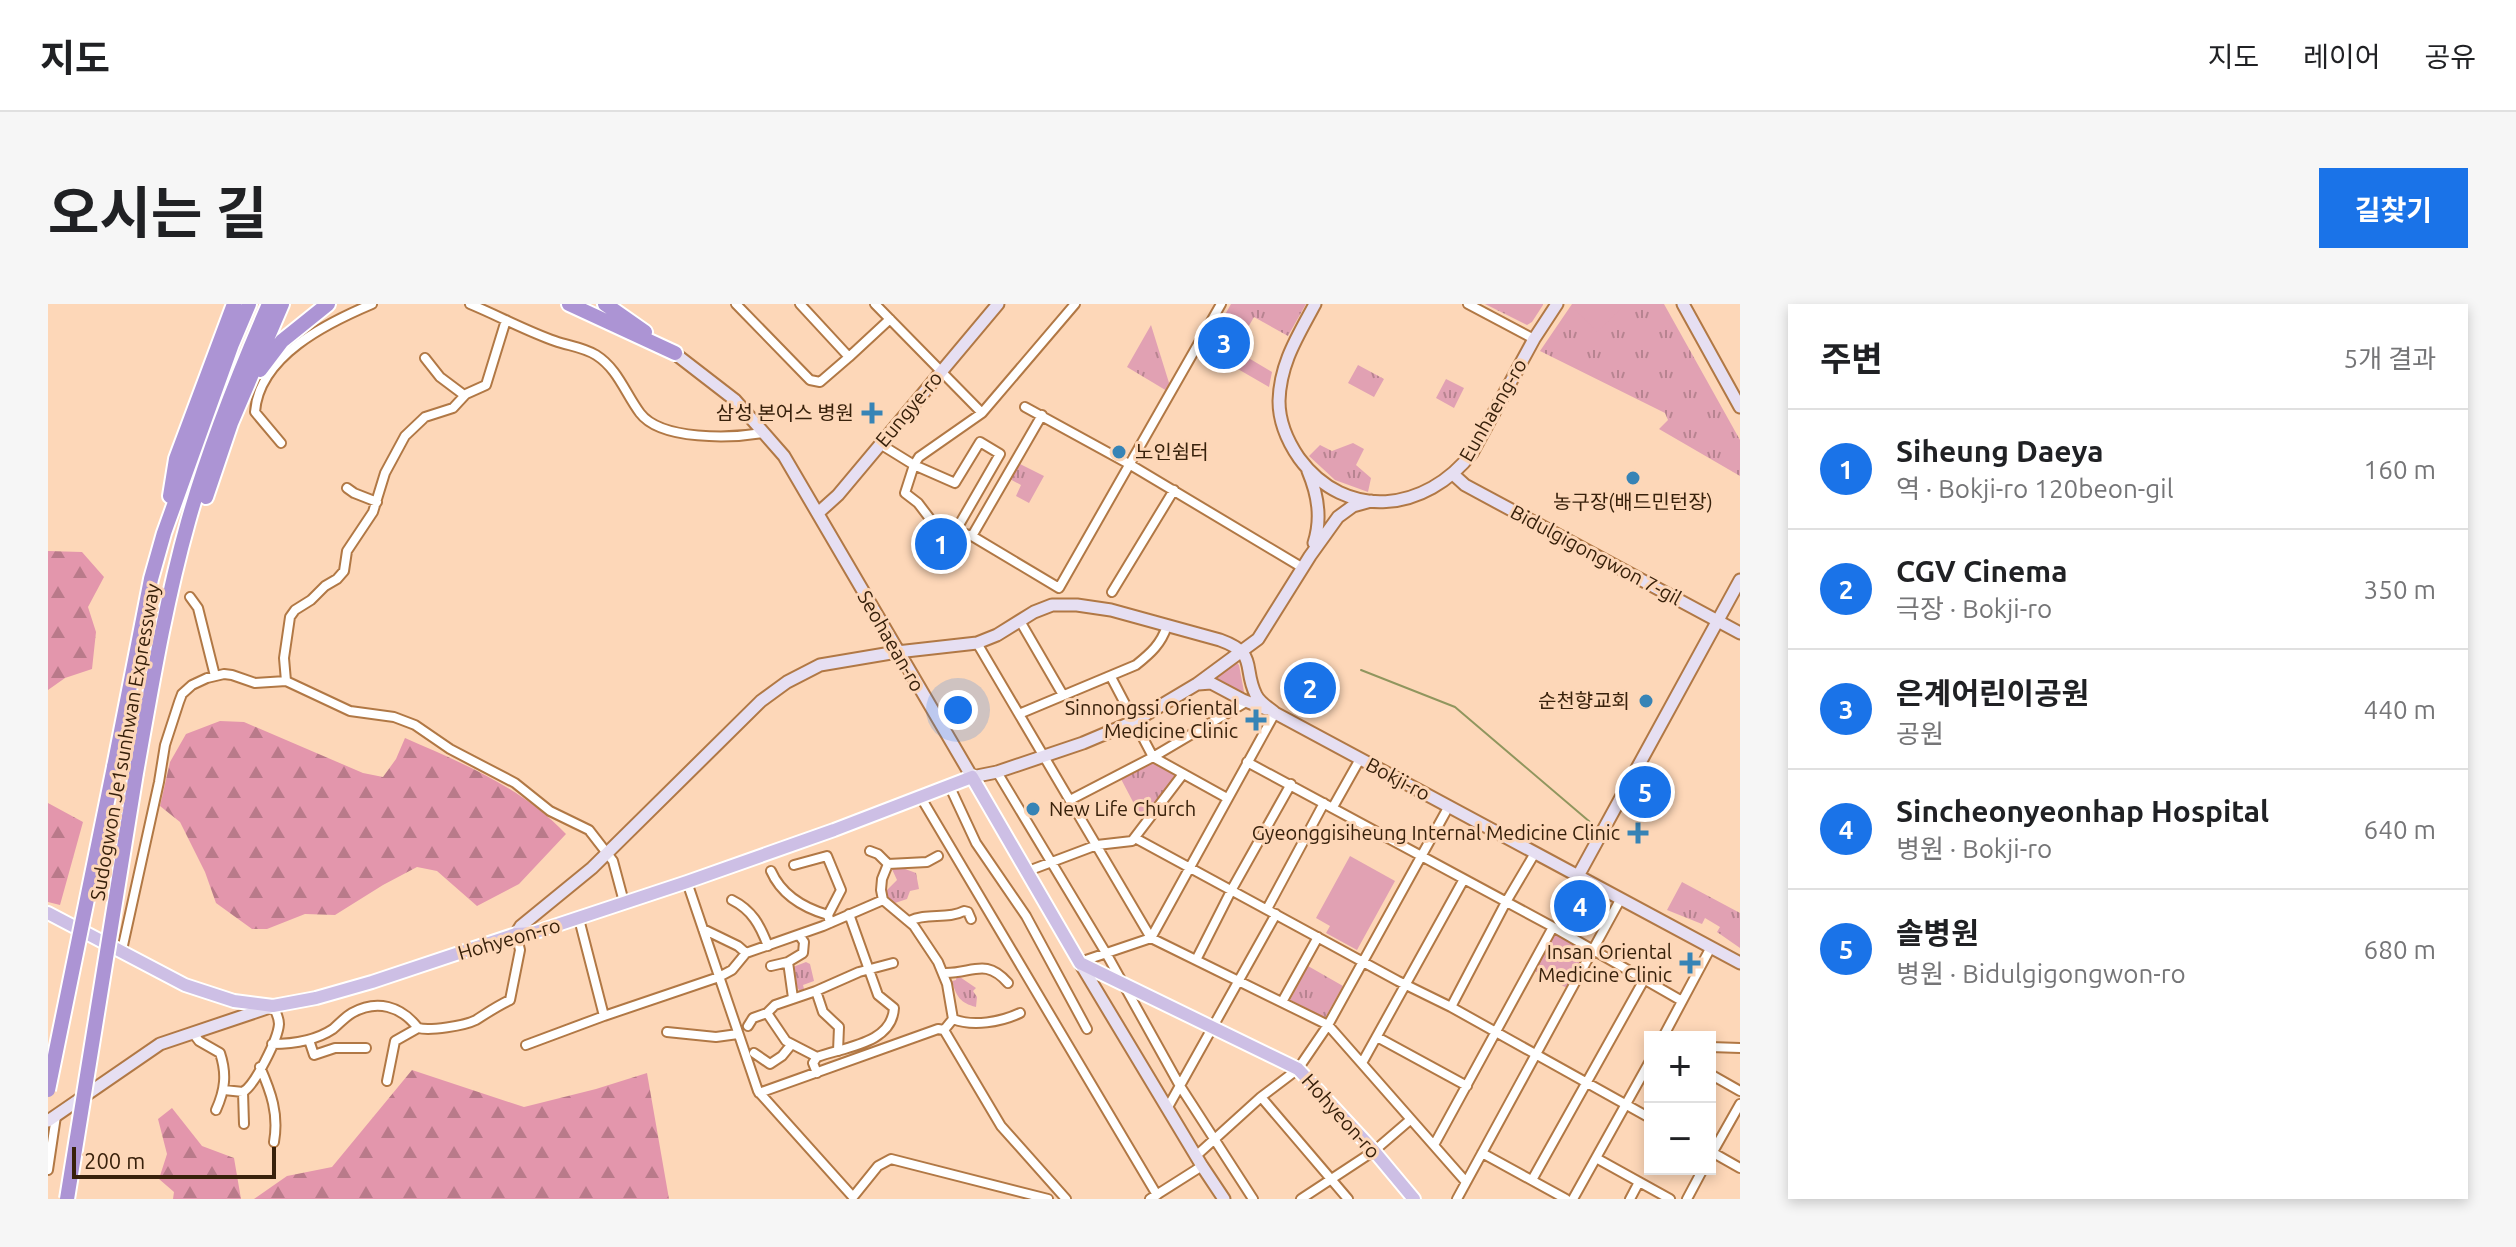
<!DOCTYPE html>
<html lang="ko">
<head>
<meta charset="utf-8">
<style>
	body { margin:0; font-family:Ubuntu,"Noto Sans KR",sans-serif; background:#f6f6f6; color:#202124 }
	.controls { position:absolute; right:24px; bottom:24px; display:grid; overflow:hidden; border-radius:0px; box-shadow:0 4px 12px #0003 }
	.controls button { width:72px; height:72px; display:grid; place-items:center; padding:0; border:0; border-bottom:2px solid #e0e0e0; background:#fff; color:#202124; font:40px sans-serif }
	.scale { position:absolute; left:24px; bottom:20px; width:204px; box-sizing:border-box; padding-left:8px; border:4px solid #38210b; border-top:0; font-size:22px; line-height:28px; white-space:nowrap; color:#38210b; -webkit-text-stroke:6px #fdd7b8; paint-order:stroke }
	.you { position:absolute; left:910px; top:406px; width:28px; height:28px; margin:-20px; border:6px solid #fff; border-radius:50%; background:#1a73e8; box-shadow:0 0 0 12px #1a73e833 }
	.badge { display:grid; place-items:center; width:52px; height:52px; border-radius:50%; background:#1a73e8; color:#fff; font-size:26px; font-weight:700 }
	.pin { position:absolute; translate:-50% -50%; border:4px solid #fff; box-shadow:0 2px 8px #0006 }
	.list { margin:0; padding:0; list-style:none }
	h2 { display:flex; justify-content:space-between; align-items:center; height:104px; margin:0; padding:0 32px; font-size:34px }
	h2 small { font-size:26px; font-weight:400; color:#757577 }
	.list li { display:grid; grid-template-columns:52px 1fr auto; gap:24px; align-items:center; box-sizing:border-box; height:120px; padding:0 32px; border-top:2px solid #e0e0e0 }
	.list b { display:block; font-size:30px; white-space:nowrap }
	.list p { margin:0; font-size:26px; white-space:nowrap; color:#757577 }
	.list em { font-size:26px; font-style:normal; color:#757577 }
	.map { position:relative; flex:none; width:1692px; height:895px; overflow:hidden; border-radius:0px }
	header { display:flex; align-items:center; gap:48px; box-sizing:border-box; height:112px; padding:0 40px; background:#fff; border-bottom:2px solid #e0e0e0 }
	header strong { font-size:38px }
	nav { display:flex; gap:44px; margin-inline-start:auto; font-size:28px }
	.intro { display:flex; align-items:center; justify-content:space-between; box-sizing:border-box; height:192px; padding:0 48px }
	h1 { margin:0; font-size:56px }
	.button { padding:20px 36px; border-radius:0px; background:#1a73e8; color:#fff; font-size:28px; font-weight:700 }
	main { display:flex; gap:48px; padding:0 48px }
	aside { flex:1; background:#fff; border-radius:0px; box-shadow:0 4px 12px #0003 }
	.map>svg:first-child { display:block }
	.grass { fill:url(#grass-tufts) }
	.forest { fill:url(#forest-firs) }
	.pitch { fill:#e1a1b3 }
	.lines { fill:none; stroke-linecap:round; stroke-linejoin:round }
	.stream { stroke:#90965e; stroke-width:2 }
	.street-casing { stroke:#b17845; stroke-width:12 }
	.secondary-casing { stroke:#b17845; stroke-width:15 }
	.primary-casing { stroke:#fff; stroke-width:16 }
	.highway-casing { stroke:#fff; stroke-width:18 }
	.street { stroke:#fff; stroke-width:8 }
	.secondary { stroke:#e6dff2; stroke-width:11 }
	.primary { stroke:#cdbfe5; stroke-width:12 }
	.highway { stroke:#ac94d4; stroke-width:14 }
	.highway-bridge-casing { stroke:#fff; stroke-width:18; stroke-linecap:butt }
	.highway-bridge { stroke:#ac94d4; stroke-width:14 }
	.poi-dot { fill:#3784b6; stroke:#fdd7b8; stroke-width:3 }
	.labels { text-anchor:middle; stroke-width:6; stroke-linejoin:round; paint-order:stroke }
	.street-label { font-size:20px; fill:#38210b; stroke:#fdd7b8 }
	.poi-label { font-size:20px; fill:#38210b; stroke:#fdd7b8; text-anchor:end }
</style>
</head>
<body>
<header>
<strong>지도</strong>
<nav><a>지도</a><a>레이어</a><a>공유</a></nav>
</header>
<div class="intro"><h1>오시는 길</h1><a class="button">길찾기</a></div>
<main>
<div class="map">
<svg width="1692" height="895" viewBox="0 0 1692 895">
	<defs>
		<pattern id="grass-tufts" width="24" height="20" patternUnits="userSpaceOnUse" patternTransform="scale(2)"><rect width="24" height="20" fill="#e1a1b3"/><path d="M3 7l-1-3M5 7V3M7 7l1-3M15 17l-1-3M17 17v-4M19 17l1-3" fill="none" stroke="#b78390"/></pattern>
		<pattern id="forest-firs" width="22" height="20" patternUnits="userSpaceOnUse" patternTransform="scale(2)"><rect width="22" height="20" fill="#e396ac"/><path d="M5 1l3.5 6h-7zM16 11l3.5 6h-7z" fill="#b97a8a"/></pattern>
	</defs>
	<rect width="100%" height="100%" fill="#fdd7b8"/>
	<path class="grass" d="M1183,0H1258L1240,32L1206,13L1187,46L1224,68L1221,83L1157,46Z
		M1437,0H1495V1L1484,18L1479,21Z
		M1524,0H1616L1692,136V172L1611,125L1620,116L1617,109L1492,47Z
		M1103,21L1122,82L1119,87L1079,63Z
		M1310,61L1336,75L1326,93L1300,79Z
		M1398,75L1416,84L1406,104L1388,94Z
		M1305,139L1316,145L1308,161L1323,174L1320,188L1287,176L1261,152L1272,141L1284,147Z
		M968,158L996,172L981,199L968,192L973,181L960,174Z
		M1189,359L1191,361L1197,393L1165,375Z
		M1105,457L1131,471L1095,517L1073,475Z
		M849,562L868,569L871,585L862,587L859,595L844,600L836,589L849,576L843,563Z
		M1634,578L1692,609V644L1669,628L1672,623L1657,614L1654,620L1619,606Z
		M1504,630H1508L1535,645L1538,650L1519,684L1485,666Z
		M758,658L762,660L766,677L755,681L756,685L752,687C747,682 743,670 745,663Z
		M1260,662L1295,682L1277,714L1242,696Z
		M909,671L928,684L925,687L929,693L928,703C912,699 908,692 904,677L908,676Z"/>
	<path class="forest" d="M0,247L34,248L56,273L40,303L48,328L44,365L17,374L0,386Z
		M172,417L196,418L315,469L335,473L348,455L357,434C416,460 473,483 518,530L471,580L429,602L389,567L369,563L335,581L287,611L257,610L219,625H204L168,599L157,568L132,518L112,502L122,458L138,430Z
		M0,499L35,518L12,601L0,598Z
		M364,766L476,803L548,785L599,769L621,895H206L239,872L284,863Z
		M124,804L154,842L186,854L193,895H125L126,888L111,875L119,850L110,815Z"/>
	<path class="pitch" d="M1526,0H1578L1549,28L1524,2Z
		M1302,552L1347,577L1309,646L1278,629L1282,622L1268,614Z"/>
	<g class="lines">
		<path class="stream" d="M1313,366L1407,403L1542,518"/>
		<g class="street-casing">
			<path id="street" d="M422,0C451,12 478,27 507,37C521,42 535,43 548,51C570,65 577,89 592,109C613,137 684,134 715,129
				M688,0L762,76L772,78L801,53L752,0
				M827,0L934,109
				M1027,0L934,109L871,153L866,161L857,189L870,199L886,220L924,232L1011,284L1173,0
				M1420,0L1486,35
				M801,53L842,15
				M377,54L392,73L416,91
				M977,103L1081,160L1255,264
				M233,139L207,108C211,52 279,19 324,0
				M832,140L866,161L907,179L932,138L952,150L911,221
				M299,184L306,189L329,198
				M924,232L994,111
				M1064,288L1126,186
				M142,293L150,304L167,372
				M972,317L1015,391
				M929,339L1103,634L1280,721L1418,878
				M1063,373L1105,453L1179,494
				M238,377L236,354L242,313L247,306L263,296L277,282L289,275L296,267L299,247L325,208L337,169L357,132L377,113L405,104L418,90L438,81L458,16
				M971,410L1088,361C1103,349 1113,340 1119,322
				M1199,458L1505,623L1634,697
				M949,468L1058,649L1132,782L1205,895
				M901,481L928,539L978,612L1039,725
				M872,492L1109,891
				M1022,496L1105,453L1198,398
				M1285,503L1312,455
				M1087,534L1350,677L1403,703L1602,814
				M822,547L830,550L840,560L834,575L833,586L835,596L866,622L890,658L899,680L905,715L896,726
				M840,560L879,558L890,552
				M746,561L779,552L793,586L780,611L782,619
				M723,567C734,592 756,604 780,611
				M980,567L1049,541L1084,537L1135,470
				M639,578L710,787L805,893L830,862L843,855L1000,895
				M684,596C704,606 712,621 720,642
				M1219,605L1276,499
				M531,615L556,712L671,673L684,666L698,649L775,622L835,596
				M861,617C879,608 899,616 916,607L920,608L923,615
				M655,625L690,642L698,649
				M74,646L111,478L117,441L131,398L134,390L144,381L159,374L176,370L184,371L207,379L238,377L302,407L346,413L367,421L402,445L467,479L502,507L541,526L565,557L576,598
				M1148,656L1184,585L1243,480
				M1032,658L1103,634L1227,409
				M723,662L740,658
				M896,669C924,670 937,653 960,679
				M745,694L740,658L755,649L756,638L751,631
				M1234,698L1270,633
				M1403,703L1458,598L1487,549
				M719,709L727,701L768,687
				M905,715C925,723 953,718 972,709
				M700,722L705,714L719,709L738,737L769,753
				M619,728L668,733L690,730
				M145,729L151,737L172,749C179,770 177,786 168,806
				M1329,733L1419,782
				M1615,733L1663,643
				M261,736L266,751L287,744H318
				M224,740C245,740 267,737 285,725C291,720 297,713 304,709C329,695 353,702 370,724C382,727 416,722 428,716C439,709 449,702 462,696L472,646L468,630
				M478,741L556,712
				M1662,743L1692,744
				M790,747L791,723L775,708L768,687L811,668L845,659
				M706,749L722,760L734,752L743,741
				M1314,759L1416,575
				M212,763C223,788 231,810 226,838
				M769,769L765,759L769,753C796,743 844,740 846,704L830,691L801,610
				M1662,770L1692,787
				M339,777L347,737L370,724
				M176,786L195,788C207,781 230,735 231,720C231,713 228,709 225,702
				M195,788L196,820
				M711,789L890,725L896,726L953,822L1018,895
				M1213,793L1300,895
				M1120,803L1228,610
				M1386,841L1505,623
				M1662,847L1692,864
				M1434,849L1518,895
				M1149,851L1213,793L1250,765L1280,721L1401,502
				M1662,853L1692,800
				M1548,854L1622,895
				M0,866L8,812
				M1484,876L1597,674
				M1102,895L1154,862
				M1253,895L1326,847L1362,816
				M1409,895L1572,596
				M1525,895L1602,757
				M1582,895L1591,878
				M1639,895L1655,865"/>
		</g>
		<g class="secondary-casing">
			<path id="secondary" d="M1267,0C1250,32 1232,59 1231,97C1231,117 1240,138 1251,154C1298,218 1378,208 1424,149L1486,35L1509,0
				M1635,0L1692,103
				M621,45L687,96L736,152L924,473L949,468L1035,439L1087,417L1149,380L1210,335L1262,252L1290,213L1305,202L1323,197
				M1260,167C1270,191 1274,214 1266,239
				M1406,171L1417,181L1692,329
				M770,209L790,191L950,0
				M1150,380L1163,379L1195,396L1218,405
				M1530,572L1692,276
				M468,630L473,622L544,564L713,397L739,378L772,361L849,348L929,339L949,331L986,308L1004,301H1029L1063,306L1172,336C1211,350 1194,363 1208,391C1212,399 1220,403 1227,409L1692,659
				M1032,659L1154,862L1176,895
				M0,817L112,740L225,702"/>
		</g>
		<g class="primary-casing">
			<path id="primary" d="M0,609L137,681L186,697L225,702L268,694L324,678L468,630L485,629L639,578L786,526L924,473L1032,659L1250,765L1326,847L1366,895"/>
		</g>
		<g class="highway-casing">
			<path id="highway" d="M521,0L627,49
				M557,0L597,28
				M212,66L234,37L280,0
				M122,192L128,155L186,0
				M158,193L183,119L234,0
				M66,463L103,275L116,229L184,40L201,0
				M88,469C103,385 117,300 140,218C161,143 190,71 221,0"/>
		</g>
		<use href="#street" class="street"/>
		<use href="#secondary" class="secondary"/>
		<use href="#primary" class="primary"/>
		<use href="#highway" class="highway"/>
		<g class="highway-bridge-casing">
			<path id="highway-bridge" d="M0,786L66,463
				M19,895L88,469"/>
		</g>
		<use href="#highway-bridge" class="highway-bridge"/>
	</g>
	<g class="poi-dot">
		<path d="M820 97h8v8h8v8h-8v8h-8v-8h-8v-8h8z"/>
		<circle cx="1071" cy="148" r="8"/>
		<circle cx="1585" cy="174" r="8"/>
		<circle cx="1598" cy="397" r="8"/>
		<path d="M1204 404h8v8h8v8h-8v8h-8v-8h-8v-8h8z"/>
		<circle cx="985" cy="505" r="8"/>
		<path d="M1586 517h8v8h8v8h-8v8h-8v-8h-8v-8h8z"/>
		<path d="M1638 647h8v8h8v8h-8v8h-8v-8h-8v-8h8z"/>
	</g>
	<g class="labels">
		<g class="street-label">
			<text transform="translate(861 105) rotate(-50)" y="7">Eungye-ro</text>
			<text transform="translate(1445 106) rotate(-60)" y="7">Eunhaeng-ro</text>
			<text transform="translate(1548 251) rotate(28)" y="7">Bidulgigongwon 7-gil</text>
			<text transform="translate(843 337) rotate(60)" y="7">Seohaean-ro</text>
			<text transform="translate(77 438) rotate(-80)" y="7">Sudogwon Je1sunhwan Expressway</text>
			<text transform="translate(1350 475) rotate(28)" y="7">Bokji-ro</text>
			<text transform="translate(461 635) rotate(-16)" y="7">Hohyeon-ro</text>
			<text transform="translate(1293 812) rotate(48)" y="7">Hohyeon-ro</text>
		</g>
		<g class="poi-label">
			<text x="806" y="116">삼성 본어스 병원</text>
			<text x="1087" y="155" text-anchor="start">노인쉼터</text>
			<text x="1585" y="205" text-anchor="middle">농구장(배드민턴장)</text>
			<text x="1582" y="404">순천향교회</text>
			<text x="1190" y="411">Sinnongssi Oriental<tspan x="1190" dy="23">Medicine Clinic</tspan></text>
			<text x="1001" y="512" text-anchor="start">New Life Church</text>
			<text x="1572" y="536">Gyeonggisiheung Internal Medicine Clinic</text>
			<text x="1624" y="655">Insan Oriental<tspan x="1624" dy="23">Medicine Clinic</tspan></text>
		</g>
	</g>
</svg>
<div class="controls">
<button>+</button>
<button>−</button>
</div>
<div class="scale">200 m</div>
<div class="you"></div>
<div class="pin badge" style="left:893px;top:240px">1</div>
<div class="pin badge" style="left:1262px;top:384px">2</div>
<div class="pin badge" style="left:1176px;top:39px">3</div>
<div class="pin badge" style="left:1532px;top:602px">4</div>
<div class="pin badge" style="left:1597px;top:488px">5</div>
</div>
<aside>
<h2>주변<small>5개 결과</small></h2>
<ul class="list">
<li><span class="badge">1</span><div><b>Siheung Daeya</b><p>역 · Bokji-ro 120beon-gil</p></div><em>160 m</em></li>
<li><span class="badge">2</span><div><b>CGV Cinema</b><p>극장 · Bokji-ro</p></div><em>350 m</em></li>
<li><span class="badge">3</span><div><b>은계어린이공원</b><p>공원</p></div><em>440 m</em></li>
<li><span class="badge">4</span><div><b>Sincheonyeonhap Hospital</b><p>병원 · Bokji-ro</p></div><em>640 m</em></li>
<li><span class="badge">5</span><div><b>솔병원</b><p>병원 · Bidulgigongwon-ro</p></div><em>680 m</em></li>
</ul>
</aside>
</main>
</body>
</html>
